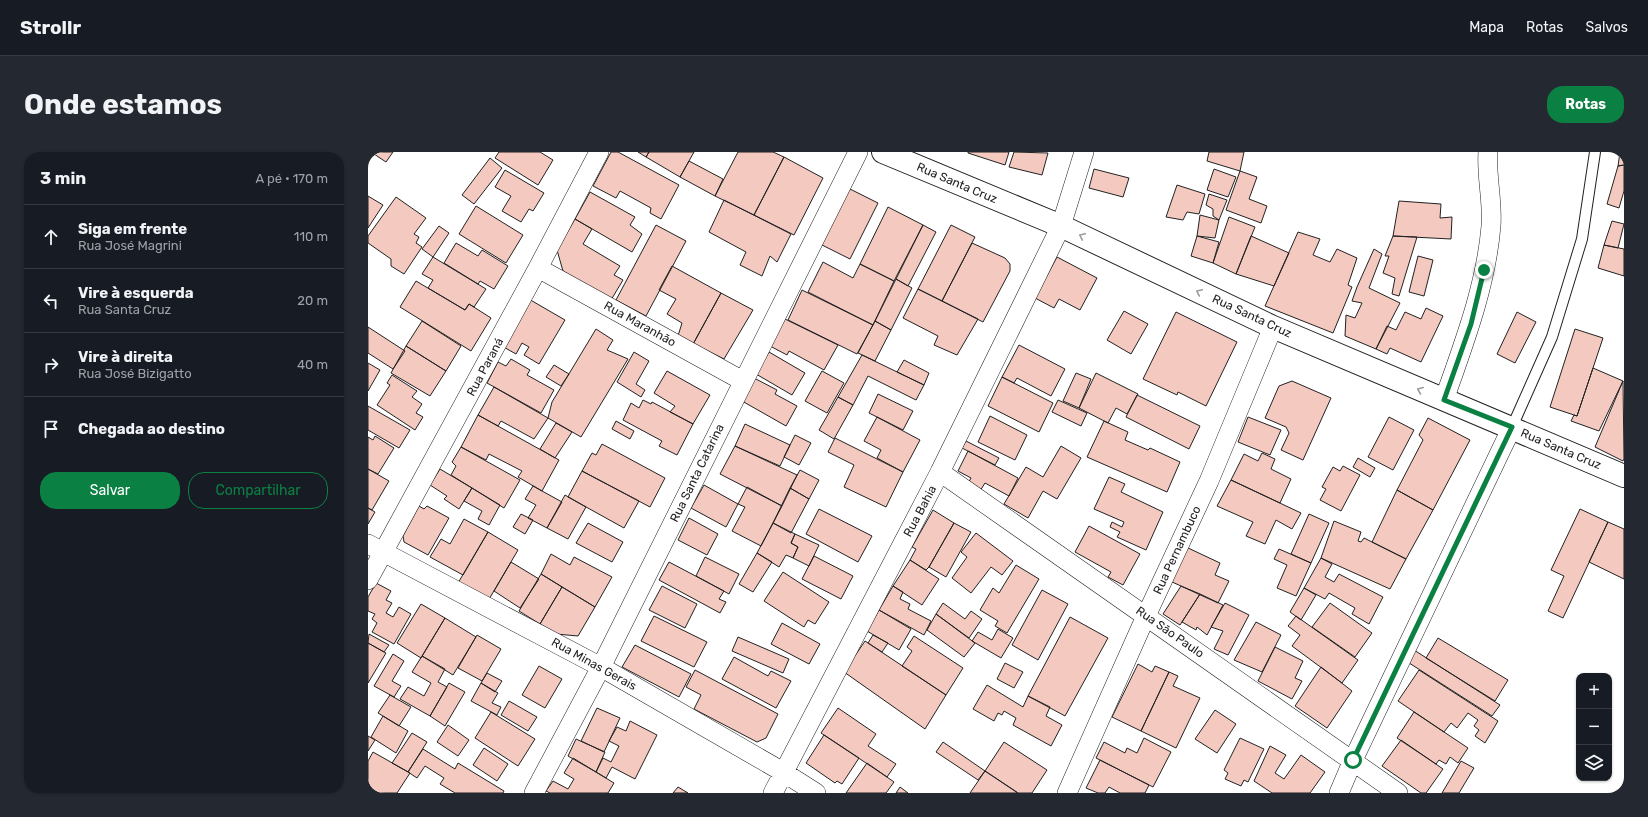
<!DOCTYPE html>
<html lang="pt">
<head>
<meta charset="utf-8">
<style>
	body { margin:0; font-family:Rubik,sans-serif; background:#242831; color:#f1f3f6 }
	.controls { position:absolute; right:12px; bottom:12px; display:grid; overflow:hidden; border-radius:8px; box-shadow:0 1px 3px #0004 }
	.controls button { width:36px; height:36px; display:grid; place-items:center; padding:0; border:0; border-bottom:1px solid #363941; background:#171b24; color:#f1f3f6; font:20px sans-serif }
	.stop { position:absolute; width:12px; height:12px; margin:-9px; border:3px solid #0b8043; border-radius:50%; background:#fff }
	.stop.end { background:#0b8043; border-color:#fff; box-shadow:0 1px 4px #0008 }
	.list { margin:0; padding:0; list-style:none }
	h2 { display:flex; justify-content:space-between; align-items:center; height:52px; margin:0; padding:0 16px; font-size:17px }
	h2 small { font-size:13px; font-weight:400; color:#9ea1a6 }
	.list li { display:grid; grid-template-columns:26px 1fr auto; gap:12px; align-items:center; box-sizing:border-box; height:64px; padding:0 16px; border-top:1px solid #363941 }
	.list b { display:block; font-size:15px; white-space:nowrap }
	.list p { margin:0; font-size:13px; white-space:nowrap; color:#9ea1a6 }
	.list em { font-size:13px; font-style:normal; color:#9ea1a6 }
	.actions { display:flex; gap:8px; padding:12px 16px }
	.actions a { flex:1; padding:9px 0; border:1px solid #0b8043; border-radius:16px; text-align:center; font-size:14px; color:#0b8043 }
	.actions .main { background:#0b8043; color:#fff }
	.icon { flex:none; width:22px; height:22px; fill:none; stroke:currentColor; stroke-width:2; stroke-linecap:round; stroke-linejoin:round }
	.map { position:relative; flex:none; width:1256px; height:641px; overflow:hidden; border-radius:16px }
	header { display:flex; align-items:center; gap:24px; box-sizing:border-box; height:56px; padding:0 20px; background:#171b24; border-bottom:1px solid #363941 }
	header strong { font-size:19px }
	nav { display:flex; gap:22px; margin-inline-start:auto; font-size:14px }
	.intro { display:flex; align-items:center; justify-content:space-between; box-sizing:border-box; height:96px; padding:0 24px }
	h1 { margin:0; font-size:28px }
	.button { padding:10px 18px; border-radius:16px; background:#0b8043; color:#fff; font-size:14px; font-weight:700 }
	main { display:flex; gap:24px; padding:0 24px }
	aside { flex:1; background:#171b24; border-radius:16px; box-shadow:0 1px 3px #0004 }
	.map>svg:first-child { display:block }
	.building { fill:#f3c9c0; stroke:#222 }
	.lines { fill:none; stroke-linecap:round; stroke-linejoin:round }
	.service-casing { stroke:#222; stroke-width:12 }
	.minor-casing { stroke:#222; stroke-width:20 }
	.tertiary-casing { stroke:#222; stroke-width:24 }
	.service { stroke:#fff; stroke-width:10 }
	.minor { stroke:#fff; stroke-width:19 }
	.tertiary { stroke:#fff; stroke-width:22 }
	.oneway { stroke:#9c9c9c }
	.route { stroke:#0b8043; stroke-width:5 }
	.labels { text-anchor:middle; stroke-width:3; stroke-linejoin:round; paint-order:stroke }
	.street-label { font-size:12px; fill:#222; stroke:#fff }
</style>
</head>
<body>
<header>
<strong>Strollr</strong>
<nav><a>Mapa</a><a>Rotas</a><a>Salvos</a></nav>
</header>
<div class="intro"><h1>Onde estamos</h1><a class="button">Rotas</a></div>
<main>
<aside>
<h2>3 min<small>A pé · 170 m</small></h2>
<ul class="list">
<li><svg class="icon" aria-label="ahead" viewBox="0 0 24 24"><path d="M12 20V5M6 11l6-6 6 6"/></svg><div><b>Siga em frente</b><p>Rua José Magrini</p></div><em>110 m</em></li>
<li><svg class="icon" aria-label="left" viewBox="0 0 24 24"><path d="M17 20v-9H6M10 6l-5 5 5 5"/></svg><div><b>Vire à esquerda</b><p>Rua Santa Cruz</p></div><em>20 m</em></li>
<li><svg class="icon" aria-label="right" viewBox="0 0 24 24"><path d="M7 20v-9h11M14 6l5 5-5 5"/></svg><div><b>Vire à direita</b><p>Rua José Bizigatto</p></div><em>40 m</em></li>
<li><svg class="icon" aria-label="arrive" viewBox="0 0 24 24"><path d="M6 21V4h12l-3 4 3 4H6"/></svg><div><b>Chegada ao destino</b></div></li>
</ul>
<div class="actions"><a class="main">Salvar</a><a>Compartilhar</a></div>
</aside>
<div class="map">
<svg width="1256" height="641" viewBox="0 0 1256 641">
	<rect width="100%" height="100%" fill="#fff"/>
	<path class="building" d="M7,0H25L18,10L6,2Z
		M131,0H172L185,8L170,33L127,6Z
		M243,0H250L311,33L293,67L282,61L283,56L252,39L248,46L225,34Z
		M270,0H281L278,5Z
		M281,0H326L312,25L278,5Z
		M370,0H405L416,5L386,63L347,44Z
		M600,0H641L637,13L600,1Z
		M646,0L680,1L674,23L641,15Z
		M841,0H876L872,19L839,9Z
		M1252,0H1256V13L1250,14Z
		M416,5L455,26L426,83L386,63Z
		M122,6L134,16L106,52L94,43Z
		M321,9L355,27L347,44L312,25Z
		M1256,13V39L1251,56L1239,52L1250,14Z
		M726,17L761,26L755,45L721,36Z
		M846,17L868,25L860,45L839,38Z
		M137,18L176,41L165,59L161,57L153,70L134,59L143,44L127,35Z
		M872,19L889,25L881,47L899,54L893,71L858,58Z
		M809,33L837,42L831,62L819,60L815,68L798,65Z
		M480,36L510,51L482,107L452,92Z
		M222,40L267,65L262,73L274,82L264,100L207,67Z
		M841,42L859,48L851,68L845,64V57L838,53Z
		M0,44L15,53L0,76Z
		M28,45L58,66L46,82L51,85L48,91L54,95L36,122L23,114V107L0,91V84Z
		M356,48L423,82L409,110L402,104L394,124L372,113L378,100L341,80Z
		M1031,49L1073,52L1072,66L1084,65L1083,87L1025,84Z
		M108,54L155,83L138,111L91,82Z
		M520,55L555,73L526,129L492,112Z
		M832,63L851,68L847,86L829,84Z
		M861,65L887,75L868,122L845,111Z
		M207,67L224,77L215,92L252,114L246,123L255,128L243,148L195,119L189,98Z
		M1244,69L1256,72L1250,96L1236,93Z
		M288,73L318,89L278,164L248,148Z
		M555,73L568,80L540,134L528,127Z
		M583,73L607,85L574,149L550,137Z
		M71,74L81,81L65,105L54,97Z
		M930,80L952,87L945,103L962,110L969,97L989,106L980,133L984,135L965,181L897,154Z
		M829,84L851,90L845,111L823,104Z
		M883,84L921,101L906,134L868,122Z
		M1025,84L1049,85L1031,144L1024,142L1027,126L1015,121L1021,104H1017Z
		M88,91L110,104L114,98L140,114L126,137L112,129L110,132L76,111Z
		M604,91L637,106L642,112V119L615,170L574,149Z
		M1236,93L1256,97V124L1230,116Z
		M1006,97L1014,102L1001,136L1032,151L1008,197L977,184L978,163L987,166L994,151L984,149L989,135Z
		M1050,104L1065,108L1056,144L1041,140Z
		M65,105L118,137L106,155L101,152L97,158L60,136L65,128L54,122Z
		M689,105L729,126L712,158L691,147L686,156L667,146Z
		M455,110L485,126L492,112L526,129L505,173L440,140Z
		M304,114L353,141L324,194L309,187L314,171L299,162L308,147L291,138Z
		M528,127L544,136L523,178L507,169Z
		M48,129L97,158L101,152L123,166L103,199L32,155Z
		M550,137L610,167L589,203L566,193L570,184L535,166Z
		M434,138L505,173L489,202L420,168Z
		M353,141L385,158L356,207L336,197L324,194Z
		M159,146L197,168L171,212L156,203L161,195L154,191L148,202L132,193Z
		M1058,156L1075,164L1053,210L1022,196L1019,202L1008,197L1019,174L1028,178L1037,160L1053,167Z
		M756,159L780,172L763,202L739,188Z
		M808,160L869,190L838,254L810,240L809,243L775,227Z
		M1149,160L1168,170L1147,211L1129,202Z
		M417,167L470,193L456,218L421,199L419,203L402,194Z
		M54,169L93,194L78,219L38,194Z
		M507,169L523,178L507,209L490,201Z
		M0,175L37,199L25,217L0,201Z
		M228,177L245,188L239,198L260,207L213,285L180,266L184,250Z
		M1207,177L1235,186L1209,264L1182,255Z
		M651,193L697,217L683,244L649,226L646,231L634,225Z
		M38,194L78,219L62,244L23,221Z
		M266,200L281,209L268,232L277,238L273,245L249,230Z
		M401,200L437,221L424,243L388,222Z
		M494,203L556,233L548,248L500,224L485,253L470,245Z
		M143,207L162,218L159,223L186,238L173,261L119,231L130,210L138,214Z
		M536,208L561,221L556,233L529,220Z
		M0,211L12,218L0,239Z
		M186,213L201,222L193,234L178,225Z
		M1225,216L1255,229L1231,279L1203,269L1206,263L1209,264Z
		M299,219L342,243L325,272L302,260L307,254L286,241Z
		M454,219L476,231L459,261L437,249Z
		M708,221L723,227L711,256L695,249Z
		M728,221L770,242L759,262L748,256L740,271L711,256Z
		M24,223L49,239L44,245L54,252L48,261L55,265L47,278L9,253L22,233L19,231Z
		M634,225L685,251L671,280L620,254Z
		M386,226L409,238L407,242L429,254L418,274L374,249Z
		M924,229L963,246L935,308L913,298L921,281L918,275L897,266L911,234Z
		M1255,229L1256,307L1255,309L1227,295Z
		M126,235L180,266L166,287L133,269L130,274L110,263Z
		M510,242L545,259L535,278L501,261Z
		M769,243L832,274L821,297L758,265Z
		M470,245L485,253L466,287L451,278Z
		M275,248L283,252L284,250L325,272L309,303L291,294L294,289L255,268L263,251L271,256Z
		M690,248L719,261L713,274L684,260Z
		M0,254L42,278L31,296L0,278Z
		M110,263L191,308L174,339L150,325L154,319L121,302L118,308L93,295Z
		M622,264L659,283L647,308L610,290Z
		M509,265L552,288L535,320L509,306L513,298L496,289Z
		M880,265L913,278L902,303L870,290Z
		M1021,265L1046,278L1025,318L1000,305Z
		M1060,266L1102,288L1065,358L1029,338L1055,288L1051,283Z
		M248,269L266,279L262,287L244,277Z
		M736,269L760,280L757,288L780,298L782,296L812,310L799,340L719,305Z
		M188,271L204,280L187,306L172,297Z
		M377,272L422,293L412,314L367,294Z
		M427,283L443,291L431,313L416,305Z
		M7,284L26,296L10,322L0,317V285L5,288Z
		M467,286L535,320L518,355L476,335L486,313L460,300Z
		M598,289L631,306L627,313L594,296Z
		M234,292L297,326L282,355L214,319L224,301L228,303Z
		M367,294L429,323L414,354L352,322Z
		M693,294L713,306L689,347L675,339L660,366L636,352L658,315L675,325Z
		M93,295L152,328L136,356L83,323L88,314L84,310Z
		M600,299L650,326L641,344L617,331L612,339L599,333L603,326L590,319Z
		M894,301L907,307L903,317L923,327L912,351L863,328L876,302L890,309Z
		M990,306L1007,316L1002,325L985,315Z
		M975,314L992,323L973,359L952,348L958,337L954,335L965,315L972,319Z
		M0,317L21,329L4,358L0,356Z
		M72,317L104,336L91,357L76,347L79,344L62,333Z
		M432,318L451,328L441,347L422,336Z
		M214,319L271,349L256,376L200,345Z
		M741,325L757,332L753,340L795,360L778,398L749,385L752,380L742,375L744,370L754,375L756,370L726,357Z
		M863,328L933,361L924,377L908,368L897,392L878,384L885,370L849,354Z
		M336,333L370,352L358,375L323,356Z
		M165,334L194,350L179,376L160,366L168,353L157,347Z
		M379,335L414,354L393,394L364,379L377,355L370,352Z
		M104,336L132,353L121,373L110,367L114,359L96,349Z
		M422,336L441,347L423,381L405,371Z
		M1029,338L1065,358L1038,407L1004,390Z
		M197,343L218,355L200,387L179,376Z
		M51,354L56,357L59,354L81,366L60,403L36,390L35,384Z
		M0,356L7,360L0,372Z
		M451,357L504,384L490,410L438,382Z
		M1212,357L1240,370L1195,466L1180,459L1196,424L1183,418Z
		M565,358L586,371L561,415L558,418L542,408L548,397L544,395Z
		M153,362L165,368L157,382L145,375Z
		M941,362L961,371L943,411L923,402Z
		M321,366L350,382L339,403L310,388Z
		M96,367L120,380L95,423L62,405L73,387L82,392Z
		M966,369L993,380L990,389L993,390L996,386L1038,407L1022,437L953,406Z
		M1240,370L1256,377V427L1221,410Z
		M220,371L255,390L244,410L208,391Z
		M405,371L427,382L423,391L430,395L425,406L418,403L411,415L389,401Z
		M586,371L603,380L578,425L561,415Z
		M721,374L772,402L755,433L740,425L743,420L707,400Z
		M120,380L150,398L120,449L90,431Z
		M608,381L645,409L634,423L623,415L603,441L584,426L599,405L593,400Z
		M427,382L451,393L441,414L425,406L430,395L423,391Z
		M818,395L852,411L847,423L861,429L850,451L802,429Z
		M911,397L943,411L928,444L909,436L919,413L906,407Z
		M389,401L404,410L385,440L371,432Z
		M183,402L202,413L206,405L244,425L227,455L173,422Z
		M446,404L485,424L473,447L434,427Z
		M337,405L371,422L361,442L328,424Z
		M953,406L964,412L957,425L966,430L971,422L1015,445L1001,472L984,462L987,456L961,441L957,447L936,436Z
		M542,408L571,427L554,453L525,434Z
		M143,410L171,427L152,456L126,439Z
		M301,410L356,439L351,447L358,450L352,461L291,428Z
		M648,413L671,427L639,481L627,474L630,469L612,458L625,436L631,441Z
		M415,420L461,450L447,472L440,468L436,475L396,449Z
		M173,422L194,435L172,472L151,459Z
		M8,431L23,439L18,448L24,451L18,461L25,465L31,455L43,462L26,492L4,480L9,471L4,467L7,462L0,459V445Z
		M294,434L329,452L317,476L281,458Z
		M525,434L535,440L532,447L542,452L540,457L563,469L556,483L511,458Z
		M813,434L832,442L812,473L795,462Z
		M194,435L227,455L210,484L188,482L172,472Z
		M936,436L948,443L933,468L922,460Z
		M674,438L700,452L670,508L644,493Z
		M832,442L855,453L839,483L829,475L828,478L814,470Z
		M575,451L597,467L603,459L614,467L601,486L568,462Z
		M857,451L881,463L860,503L846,497L855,479L843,475Z
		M962,451L1004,481L987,505L944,475Z
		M53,452L77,466L53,506L29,491Z
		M511,458L543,477L531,498L499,479Z
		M568,462L607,491L596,505L559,478Z
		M286,464L339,490L326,515L273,489Z
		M928,464L990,508L974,531L924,494L932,483L920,474Z
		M702,465L740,486L697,564L660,544Z
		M77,466L108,485L85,523L54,504Z
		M888,470L913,483L894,520L866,508Z
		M414,471L452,492L441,512L403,492Z
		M630,477L645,486L633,506L604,489L610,480L624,488Z
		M1,482L21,493L16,500L0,491Z
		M109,483L133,497L114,529L90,516Z
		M505,483L520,491L514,500L500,491Z
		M546,484L595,516L578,543L534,514L544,499L539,495Z
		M370,485L421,507L415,521L364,499Z
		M1070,486L1140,528L1127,549L1058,506Z
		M497,489L578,543L557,577L476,520Z
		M0,491L18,501L0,531Z
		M267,493L323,522L311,545L254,515Z
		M907,495L935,509L927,526L934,529L924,547L890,529Z
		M1046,498L1132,553L1124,564L1038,509Z
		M25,502L36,509L24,529L33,534L26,545L6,534Z
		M54,504L77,517L70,530L79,535L62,564L32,547L40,535L56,544L63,531L44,520Z
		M366,505L400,524L403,519L423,529L408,556L354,527Z
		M637,511L655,520L646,536L629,527Z
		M770,512L784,520L787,514L801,520L773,579L744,565Z
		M171,514L194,527L177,556L154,543Z
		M953,515L984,539L959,576L927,554Z
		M327,518L410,562L398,586L389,590L326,557L333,543L318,535Z
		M1051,518L1130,569L1117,591L1107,584L1111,578L1106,574L1110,568L1100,561L1089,576L1083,571L1076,580L1030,549Z
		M801,520L810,524L805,534L832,546L808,596L773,579Z
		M119,521L134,529L127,540L113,531Z
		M81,531L97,540L77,574L62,564Z
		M113,531L130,541L124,551L133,555L129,563L103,549Z
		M619,533L655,555L660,544L682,555L678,564L694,573L683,594L645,573L648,566L636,559L634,563L630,561L626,569L605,557Z
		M22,543L43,555L31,574L10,561Z
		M141,549L169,565L160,579L133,563Z
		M229,556L252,566L236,600L213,589Z
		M470,556L508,582L500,594L528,612L519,625L453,581Z
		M847,558L868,572L849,601L827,587Z
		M123,560L167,587L150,614L107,586Z
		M1046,560L1100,596L1090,611L1082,605L1078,612L1071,608L1068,612L1029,586Z
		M15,564L40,579L28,601L3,585Z
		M262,569L289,583L267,627L244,615L238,626L228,620L235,606L243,610L251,594L241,589L249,575L258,579Z
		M80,573L101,588L90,604L69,590Z
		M44,581L59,590L40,620L24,611Z
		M456,583L491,606L474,632L469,629L467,631L438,611Z
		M0,584L7,588L0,599Z
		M776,586L803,600L785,635L728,606L736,590L757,601L759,596L769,601Z
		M872,586L896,597L880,630L876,628L873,634L857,627L860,621L856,618Z
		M208,587L237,600L228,620L200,604Z
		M1033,588L1075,617L1058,641H1053L1014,614Z
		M575,590L617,619L610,628L568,600Z
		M636,590L679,618L664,641H650L617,619Z
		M902,594L918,603L907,621L916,627L933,603L957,620L942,641H904L886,629Z
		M116,596L140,612L129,629L105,613Z
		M55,597L87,617L90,611L136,639L135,641H87L72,632L76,626L57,614L49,626L40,620Z
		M5,600L42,621L29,641H4L1,639L0,641V609Z
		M205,606L246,631L240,641H182L178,639L185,629L200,637L206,627L196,621Z
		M732,608L781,633L777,641H752L741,635L737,641H730L718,636Z
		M1093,609L1106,616L1091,641H1074Z
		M499,611L526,630L518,641H478Z
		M617,619L650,641H602Z
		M310,635L320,641H305Z
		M532,635L540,641H528Z"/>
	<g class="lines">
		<g class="service-casing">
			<path id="service" d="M1144,275L1184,185L1214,87L1227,0"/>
		</g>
		<g class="minor-casing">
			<path id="minor" d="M170,116L375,229
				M1076,248C1096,191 1118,134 1123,74C1125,49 1118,24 1120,0
				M572,320L1030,641
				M0,392L233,515L415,620L448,641
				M0,428L170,116L231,0
				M166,641L233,515L490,0
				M405,641L572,320L693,74L716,0
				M699,641L778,464L841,329L905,175
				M971,641L985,608L1144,275"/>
		</g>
		<g class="tertiary-casing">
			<path id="tertiary" d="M515,0L693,74L905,175L1256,324"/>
		</g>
		<use href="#service" class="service"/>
		<use href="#minor" class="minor"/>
		<use href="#tertiary" class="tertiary"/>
	</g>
	<defs><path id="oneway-chevron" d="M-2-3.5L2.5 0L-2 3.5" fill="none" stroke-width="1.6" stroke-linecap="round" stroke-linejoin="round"/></defs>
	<g class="oneway">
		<use href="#oneway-chevron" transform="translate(714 84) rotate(-155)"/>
		<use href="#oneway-chevron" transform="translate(831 140) rotate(-155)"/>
		<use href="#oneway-chevron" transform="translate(1052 238) rotate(-157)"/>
	</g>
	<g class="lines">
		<path class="route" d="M985,608L1144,275L1076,248L1103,172L1116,118"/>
	</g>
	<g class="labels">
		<g class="street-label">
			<text transform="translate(589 31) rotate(23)" y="4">Rua Santa Cruz</text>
			<text transform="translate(884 164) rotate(25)" y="4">Rua Santa Cruz</text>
			<text transform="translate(272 172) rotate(29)" y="4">Rua Maranhão</text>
			<text transform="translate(117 215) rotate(-62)" y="4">Rua Paraná</text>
			<text transform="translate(1193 297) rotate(23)" y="4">Rua Santa Cruz</text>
			<text transform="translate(329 321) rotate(-64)" y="4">Rua Santa Catarina</text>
			<text transform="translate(552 359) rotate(-62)" y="4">Rua Bahia</text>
			<text transform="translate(809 398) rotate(-65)" y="4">Rua Pernambuco</text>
			<text transform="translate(802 480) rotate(35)" y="4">Rua São Paulo</text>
			<text transform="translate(226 512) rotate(29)" y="4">Rua Minas Gerais</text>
		</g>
	</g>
</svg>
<div class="controls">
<button>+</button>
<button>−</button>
<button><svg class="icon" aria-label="layers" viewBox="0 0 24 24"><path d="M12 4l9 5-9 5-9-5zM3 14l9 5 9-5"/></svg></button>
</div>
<div class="stop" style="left:985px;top:608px"></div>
<div class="stop end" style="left:1116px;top:118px"></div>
</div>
</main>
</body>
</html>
